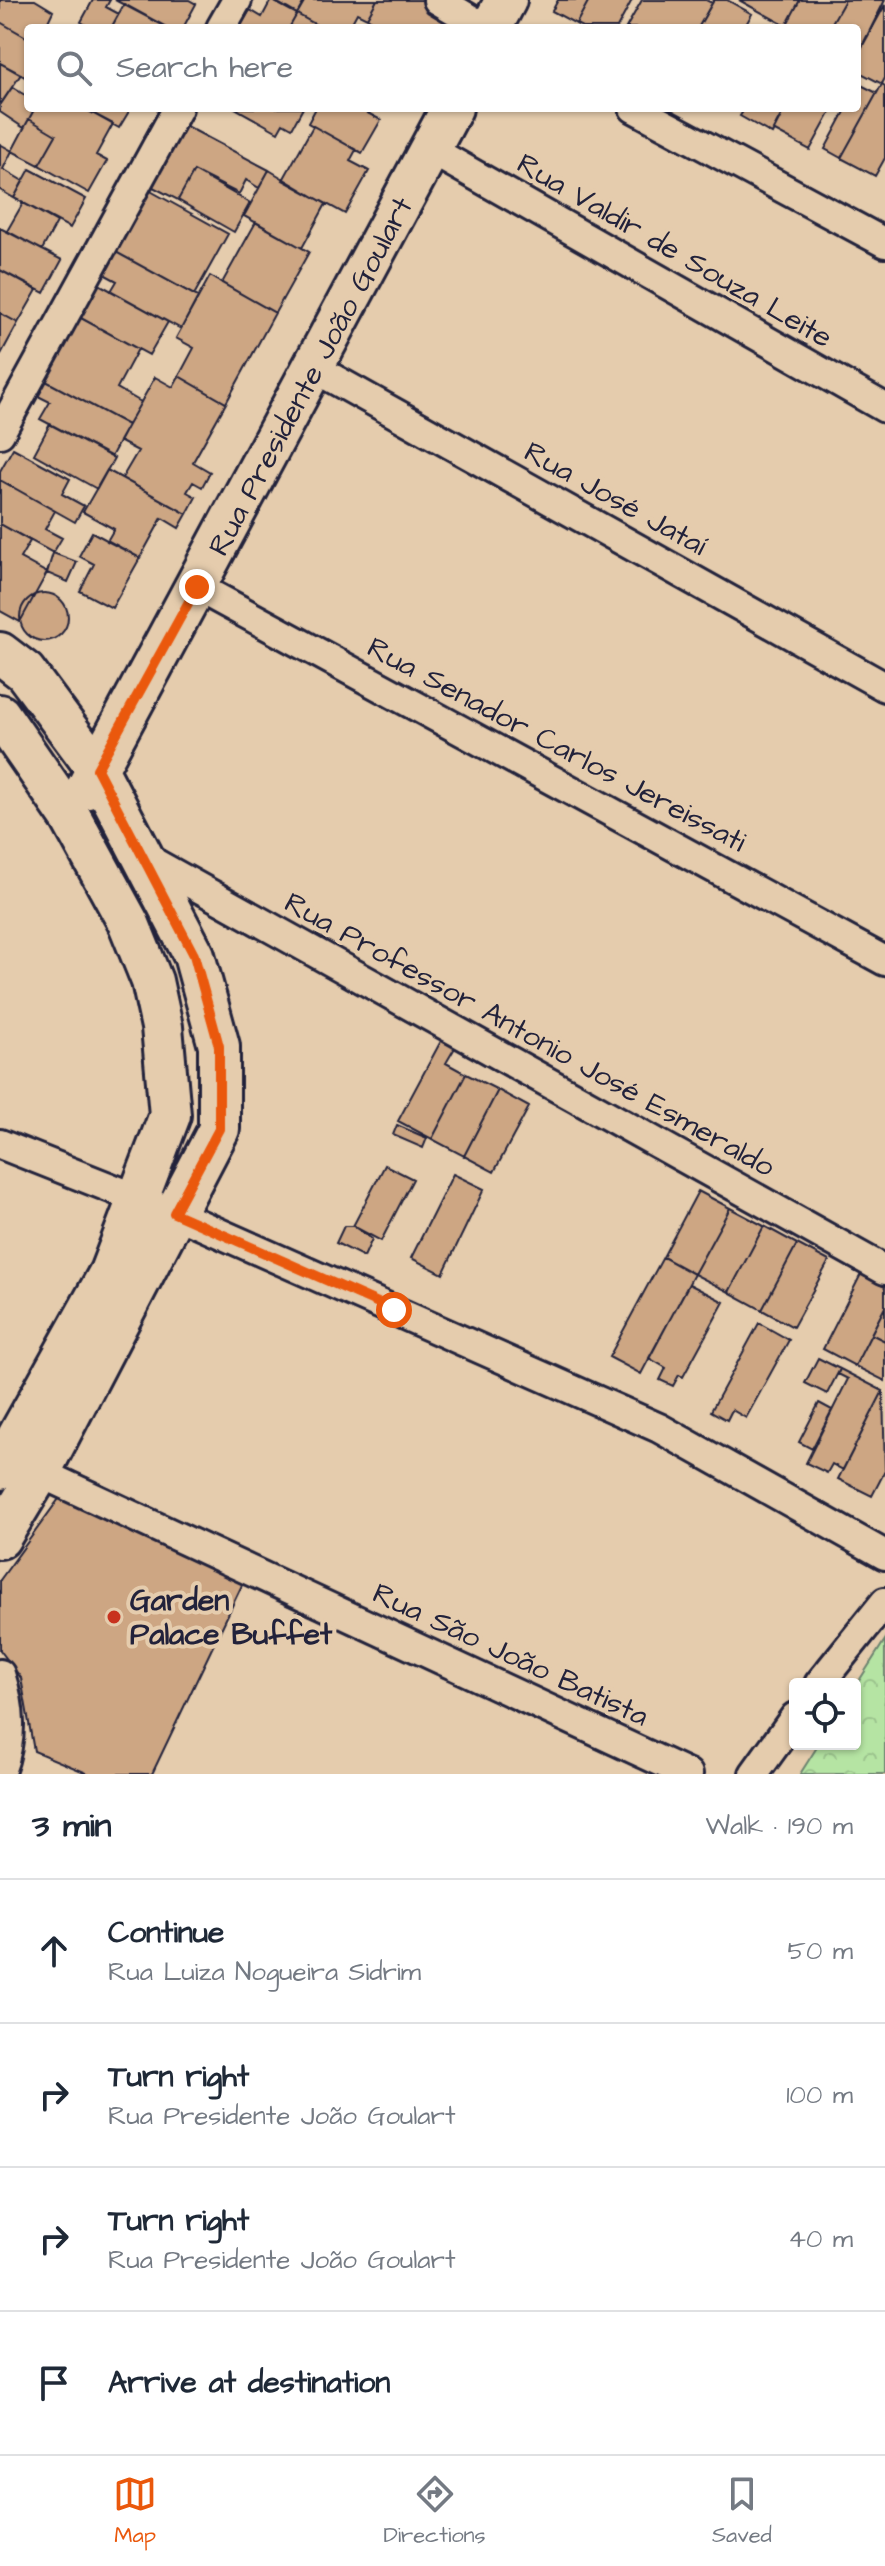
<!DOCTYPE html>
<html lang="en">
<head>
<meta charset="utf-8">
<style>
	body { margin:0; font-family:"Architects Daughter",sans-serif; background:#f2f2f3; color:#1f2937 }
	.controls { position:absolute; right:24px; bottom:24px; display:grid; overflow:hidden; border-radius:8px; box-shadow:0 2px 6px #0004 }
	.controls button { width:72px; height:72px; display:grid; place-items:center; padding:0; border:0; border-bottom:2px solid #e0e1e3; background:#fff; color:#1f2937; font:40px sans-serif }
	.stop { position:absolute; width:24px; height:24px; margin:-18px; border:6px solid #ea580c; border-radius:50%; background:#fff }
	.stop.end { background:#ea580c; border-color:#fff; box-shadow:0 2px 8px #0008 }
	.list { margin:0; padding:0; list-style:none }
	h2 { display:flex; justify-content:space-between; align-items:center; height:104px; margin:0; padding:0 32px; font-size:34px }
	h2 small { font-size:26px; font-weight:400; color:#747a83 }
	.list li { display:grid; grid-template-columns:52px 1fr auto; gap:24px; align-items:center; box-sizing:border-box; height:144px; padding:0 32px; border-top:2px solid #e0e1e3 }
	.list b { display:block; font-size:30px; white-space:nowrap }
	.list p { margin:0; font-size:26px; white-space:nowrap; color:#747a83 }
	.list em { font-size:26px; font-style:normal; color:#747a83 }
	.icon { flex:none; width:44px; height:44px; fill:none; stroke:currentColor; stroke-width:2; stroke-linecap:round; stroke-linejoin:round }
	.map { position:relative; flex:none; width:885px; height:1774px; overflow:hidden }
	.search { position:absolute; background:#fff; box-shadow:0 2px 6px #0004; left:24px; right:24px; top:24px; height:88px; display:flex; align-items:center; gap:20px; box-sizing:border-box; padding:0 28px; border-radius:8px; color:#747a83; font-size:30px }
	.sheet { height:680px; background:#fff }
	nav { display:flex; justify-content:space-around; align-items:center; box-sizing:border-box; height:112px; border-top:2px solid #e0e1e3; background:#fff; font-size:22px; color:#747a83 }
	nav a { display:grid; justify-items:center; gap:4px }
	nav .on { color:#ea580c }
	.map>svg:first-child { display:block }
	.forest { fill:url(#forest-crowns); stroke:#6c836f; stroke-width:2 }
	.building { fill:#cda683; stroke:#22223b; stroke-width:2 }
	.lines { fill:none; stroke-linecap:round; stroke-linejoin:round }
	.street-casing { stroke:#22223b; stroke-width:34 }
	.secondary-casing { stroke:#22223b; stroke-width:46 }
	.street { stroke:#e5ccad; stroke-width:28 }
	.secondary { stroke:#e5ccad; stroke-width:40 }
	.route { stroke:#ea580c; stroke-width:10 }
	.poi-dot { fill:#c8321e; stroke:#e5ccad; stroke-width:3 }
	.labels { text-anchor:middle; stroke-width:8; stroke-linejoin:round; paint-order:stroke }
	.street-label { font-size:30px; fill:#22223b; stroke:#e5ccad }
	.poi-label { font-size:30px; font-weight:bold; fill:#22223b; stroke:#e5ccad; text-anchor:start }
</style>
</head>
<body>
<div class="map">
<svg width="885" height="1774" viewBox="0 0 885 1774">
	<defs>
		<pattern id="forest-crowns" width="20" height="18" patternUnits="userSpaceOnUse" patternTransform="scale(2)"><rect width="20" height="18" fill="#b5e4a3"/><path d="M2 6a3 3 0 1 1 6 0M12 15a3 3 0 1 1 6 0" fill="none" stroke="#9bc38d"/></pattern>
	</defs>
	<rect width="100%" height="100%" fill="#e5ccad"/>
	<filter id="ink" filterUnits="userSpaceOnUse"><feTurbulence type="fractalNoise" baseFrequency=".0125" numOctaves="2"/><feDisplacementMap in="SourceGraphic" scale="16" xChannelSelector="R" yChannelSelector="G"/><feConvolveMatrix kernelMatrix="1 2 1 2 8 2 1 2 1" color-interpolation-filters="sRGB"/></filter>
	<g filter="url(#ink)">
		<path class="forest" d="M885,1640V1774H800L819,1744H855V1687Z"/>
		<path class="building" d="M0,0H35L53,11L45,28H28V38L0,22Z
			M93,0H110L106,7L119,14L111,28H91L81,22Z
			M115,0H189L196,4L183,28H168Z
			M271,0L297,14L289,28H240L250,10L262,17Z
			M273,0H305L297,14Z
			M305,0H377L367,18L357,13L349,28H322L297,14Z
			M377,0H425L461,20L457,28H384L367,18Z
			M558,0H589L576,24L552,11Z
			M589,0H632L617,28H584L576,24Z
			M642,0H706L712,3L698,28H626Z
			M714,0H727L752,14L744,28H698Z
			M739,0H800L786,26Z
			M800,0H845L829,28H790L786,26Z
			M845,0H885L857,56V28H829Z
			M124,4L168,28H111Z
			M885,5V78L882,84L857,71V56Z
			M297,14L322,28H289Z
			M0,22L28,38V70L25,77L0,63Z
			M0,63L21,74L1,104H0Z
			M857,83L877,93L841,158L825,149L847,108H857Z
			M882,84L885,86V158L875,176L841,158Z
			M12,87L28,97V108H35L24,128L0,112V105Z
			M35,108H83L113,124L96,155L107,161L89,193L39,165L56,135L29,119Z
			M83,108H131L119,128Z
			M235,108H303L292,128L283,123L278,132Z
			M316,108H358L381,120L362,153L308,123Z
			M745,108H785L772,134L740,116Z
			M785,108H833L810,150L773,130Z
			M29,119L56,135L39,165L12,151Z
			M184,125L269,170L259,188L246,180L239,194L194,171L178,200L151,186Z
			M313,126L356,150L350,161L369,171L345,214L283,180Z
			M0,144L12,151L3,169L23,181L14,198L0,190Z
			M30,169L86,199L70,228L14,198Z
			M269,170L326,204L302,248L244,216Z
			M194,171L250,203L234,232L178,200Z
			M145,188L228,234L194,295L114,251Z
			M23,203L57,222L42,250L7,231Z
			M256,222L309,252L275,313L222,283Z
			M0,228L62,260L44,293L0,270Z
			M114,251L198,297L181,329L111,291L117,281L102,273Z
			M0,270L37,290L18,323L0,313Z
			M210,276L275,313L226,403L179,376L194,348L176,338Z
			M97,283L168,322L149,355L79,317Z
			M0,313L18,323L0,356Z
			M79,317L138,349L117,388L141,402L128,425L44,380Z
			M179,376L226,403L193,462L210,472L202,487L193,482L187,492L196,497L187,514L122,478L138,451L119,441L155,377L173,387Z
			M44,380L128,425L111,457L40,419L50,402L36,395Z
			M50,424L114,458L97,489L34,454Z
			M13,448L70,479L62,494L84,506L75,522L0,480V471Z
			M107,470L187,514L179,528L162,518L140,558L107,541L114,529L83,512Z
			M0,480L55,511L45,529L62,538L53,553L0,524Z
			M0,524L30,541L20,558L47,573L20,622L0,611Z
			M92,532L140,558L112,608L80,591L94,564L79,556Z
			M53,553L77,562L68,582L47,573Z
			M20 617a24 24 0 1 1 48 0a24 24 0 1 1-48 0Z
			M442,1039L456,1046L446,1063L466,1074L432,1139L398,1121Z
			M466,1074L498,1090L464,1156L432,1139Z
			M498,1090L529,1107L494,1172L464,1156Z
			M397,1125L427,1138L423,1148L393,1135Z
			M385,1165L413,1179L381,1241L353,1226Z
			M453,1174L484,1189L443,1274L411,1258Z
			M698,1191L730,1208L694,1274L663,1257Z
			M730,1208L764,1226L729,1292L694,1274Z
			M344,1226H353L372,1239L364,1257L336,1243Z
			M764,1226L797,1244L762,1310L729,1292Z
			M797,1244L829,1261L793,1327L762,1310Z
			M663,1257L694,1274L641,1374L609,1357Z
			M861,1274L885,1287V1307L855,1366L823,1349Z
			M689,1284L724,1302L683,1377L679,1375L673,1386L660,1380L666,1368L649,1358Z
			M885,1307V1341L871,1334Z
			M759,1323L789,1340L746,1418L732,1410L727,1420L711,1411Z
			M871,1334L885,1341V1381L855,1366Z
			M818,1358L840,1369L827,1394L805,1383Z
			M840,1369L883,1391L843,1470L832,1464L827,1473L806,1463L848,1379L838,1374Z
			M883,1391L885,1471L872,1496L838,1479Z
			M819,1403L832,1410L812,1449L799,1442Z
			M61,1496L243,1583L152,1774H89L34,1751L21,1678L0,1650V1580Z"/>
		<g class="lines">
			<g class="street-casing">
				<path id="street" d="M438,0L485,28
					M221,28L237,0
					M634,108L885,243
					M431,150L885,408
					M314,368L885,687
					M0,433L178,108
					M197,587L885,961
					M142,856L885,1270
					M0,1144L174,1213L659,1428L885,1555
					M23,1465L688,1774
					M0,1674C11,1708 13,1738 0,1772
					M819,1684L885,1602
					M754,1774L795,1717"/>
			</g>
			<g class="secondary-casing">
				<path id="secondary" d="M491,28L506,0
					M0,653L25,672L97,769L194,955L219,1046V1129L40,1472L0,1538
					M0,715L71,818L129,924L152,981L162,1027L170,1115L110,1272L0,1469
					M87,788L452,108"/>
			</g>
			<use href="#street" class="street"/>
			<use href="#secondary" class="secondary"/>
		</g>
	</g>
	<g class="lines" filter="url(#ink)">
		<path class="route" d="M197,587L97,769L194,955L219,1046V1129L174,1213L394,1310"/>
	</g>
	<circle class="poi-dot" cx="114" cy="1617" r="8"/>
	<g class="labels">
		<g class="street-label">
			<text transform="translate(675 250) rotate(30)" y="10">Rua Valdir de Souza Leite</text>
			<text transform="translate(310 376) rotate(-62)" y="10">Rua Presidente João Goulart</text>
			<text transform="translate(616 498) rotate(29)" y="10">Rua José Jataí</text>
			<text transform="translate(557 744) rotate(28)" y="10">Rua Senador Carlos Jereissati</text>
			<text transform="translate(530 1034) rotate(29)" y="10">Rua Professor Antonio José Esmeraldo</text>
			<text transform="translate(511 1654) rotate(25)" y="10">Rua São João Batista</text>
		</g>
		<g class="poi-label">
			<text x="130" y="1610">Garden<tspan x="130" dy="34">Palace Buffet</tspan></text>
		</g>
	</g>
</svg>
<div class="controls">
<button><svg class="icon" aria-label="locate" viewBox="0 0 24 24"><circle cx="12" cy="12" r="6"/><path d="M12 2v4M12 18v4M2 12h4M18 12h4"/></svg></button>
</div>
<div class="stop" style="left:394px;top:1310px"></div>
<div class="stop end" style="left:197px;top:587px"></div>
<div class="search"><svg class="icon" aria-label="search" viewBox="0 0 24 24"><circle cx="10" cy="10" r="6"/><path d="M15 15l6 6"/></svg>Search here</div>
</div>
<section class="sheet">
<h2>3 min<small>Walk · 190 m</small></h2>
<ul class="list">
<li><svg class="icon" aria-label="ahead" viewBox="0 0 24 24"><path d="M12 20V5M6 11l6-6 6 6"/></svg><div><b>Continue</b><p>Rua Luiza Nogueira Sidrim</p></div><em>50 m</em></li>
<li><svg class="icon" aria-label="right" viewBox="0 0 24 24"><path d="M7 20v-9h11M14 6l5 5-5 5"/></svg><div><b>Turn right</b><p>Rua Presidente João Goulart</p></div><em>100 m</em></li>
<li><svg class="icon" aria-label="right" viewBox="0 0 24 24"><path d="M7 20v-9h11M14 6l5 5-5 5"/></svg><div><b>Turn right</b><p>Rua Presidente João Goulart</p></div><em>40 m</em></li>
<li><svg class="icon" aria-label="arrive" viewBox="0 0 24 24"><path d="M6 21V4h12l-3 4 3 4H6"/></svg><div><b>Arrive at destination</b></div></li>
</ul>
</section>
<nav>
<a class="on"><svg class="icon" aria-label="map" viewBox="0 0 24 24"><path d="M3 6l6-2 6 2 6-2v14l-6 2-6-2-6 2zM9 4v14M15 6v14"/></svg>Map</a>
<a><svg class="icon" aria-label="directions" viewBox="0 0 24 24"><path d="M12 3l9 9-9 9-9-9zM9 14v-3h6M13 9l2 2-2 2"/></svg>Directions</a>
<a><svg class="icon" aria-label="saved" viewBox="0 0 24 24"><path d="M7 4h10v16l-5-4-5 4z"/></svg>Saved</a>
</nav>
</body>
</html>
